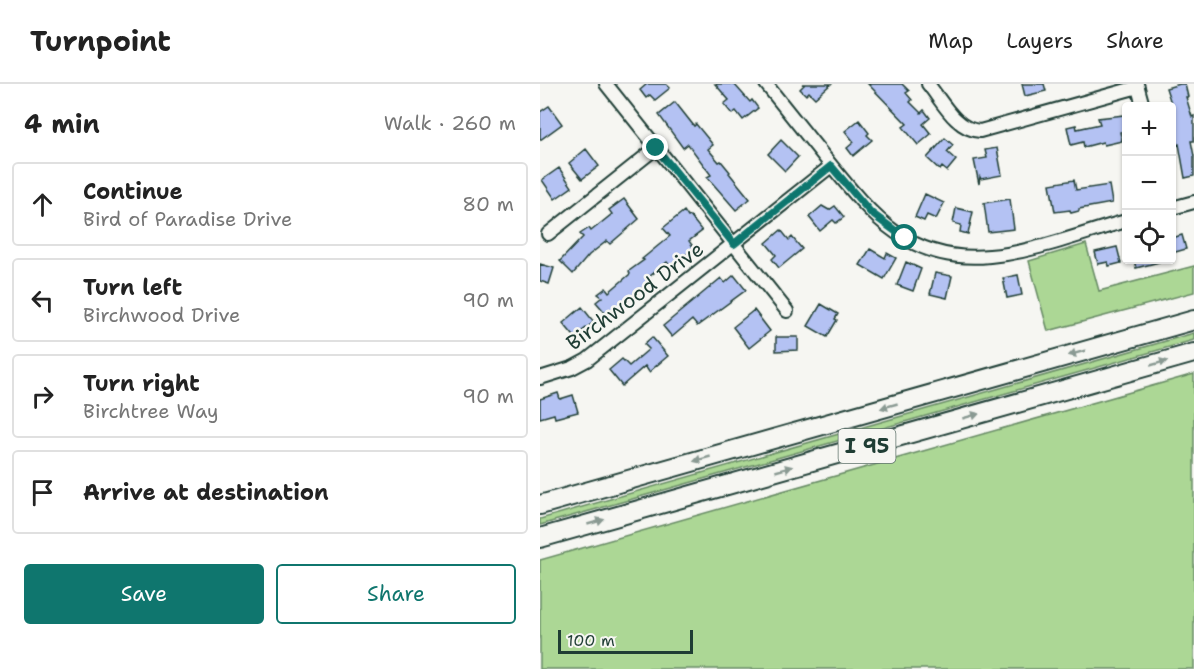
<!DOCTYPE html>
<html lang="en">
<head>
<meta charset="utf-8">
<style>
	body { margin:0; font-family:"Shantell Sans",sans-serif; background:#f2f2f2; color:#222 }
	.controls { position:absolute; right:18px; top:18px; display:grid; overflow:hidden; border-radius:6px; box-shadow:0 2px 4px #0004 }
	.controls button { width:54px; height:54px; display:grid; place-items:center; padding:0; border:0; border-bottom:2px solid #e0e0e0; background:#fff; color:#222; font:30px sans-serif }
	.scale { position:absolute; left:18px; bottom:15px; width:135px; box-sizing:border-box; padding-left:6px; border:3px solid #1f3d34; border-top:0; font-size:16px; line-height:21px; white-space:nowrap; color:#1f3d34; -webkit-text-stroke:4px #f6f6f2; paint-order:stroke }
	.stop { position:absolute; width:18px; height:18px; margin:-14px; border:4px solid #0f766e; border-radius:50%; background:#fff }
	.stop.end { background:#0f766e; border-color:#fff; box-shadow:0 2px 6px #0008 }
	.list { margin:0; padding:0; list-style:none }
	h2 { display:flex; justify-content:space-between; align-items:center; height:78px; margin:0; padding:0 24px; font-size:26px }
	h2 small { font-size:20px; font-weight:400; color:#767676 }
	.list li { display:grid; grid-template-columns:39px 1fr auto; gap:18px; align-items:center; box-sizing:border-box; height:84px; margin:0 12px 12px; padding:0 12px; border:2px solid #e0e0e0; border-radius:6px }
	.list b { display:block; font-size:22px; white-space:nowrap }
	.list p { margin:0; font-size:20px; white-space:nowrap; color:#767676 }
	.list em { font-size:20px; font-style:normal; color:#767676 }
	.actions { display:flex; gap:12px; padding:18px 24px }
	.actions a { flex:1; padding:14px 0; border:2px solid #0f766e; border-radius:6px; text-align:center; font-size:21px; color:#0f766e }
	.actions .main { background:#0f766e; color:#fff }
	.icon { flex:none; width:33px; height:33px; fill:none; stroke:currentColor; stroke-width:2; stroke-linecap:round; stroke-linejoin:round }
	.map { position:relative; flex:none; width:654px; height:585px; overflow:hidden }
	header { display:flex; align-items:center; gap:36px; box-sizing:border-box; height:84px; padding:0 30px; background:#fff; border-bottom:2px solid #e0e0e0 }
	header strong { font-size:28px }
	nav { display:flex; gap:33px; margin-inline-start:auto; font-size:21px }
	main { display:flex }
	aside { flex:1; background:#fff }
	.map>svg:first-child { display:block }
	.green { fill:#acd795; stroke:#668a64; stroke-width:1.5 }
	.building { fill:#b4c2f3; stroke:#1f3d34; stroke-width:1.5 }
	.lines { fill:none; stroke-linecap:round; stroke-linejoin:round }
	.minor-casing { stroke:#1f3d34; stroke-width:16 }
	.highway-casing { stroke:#1f3d34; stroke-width:22 }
	.minor { stroke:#f6f6f2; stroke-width:12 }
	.highway { stroke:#f6f6f2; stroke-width:18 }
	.oneway { fill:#8a9a93 }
	.route { stroke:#0f766e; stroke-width:8 }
	.labels { text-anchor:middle; stroke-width:5; stroke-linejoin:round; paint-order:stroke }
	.shield { fill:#f6f6f2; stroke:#60746d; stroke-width:1.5 }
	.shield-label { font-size:20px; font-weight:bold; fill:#1f3d34 }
	.street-label { font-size:21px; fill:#1f3d34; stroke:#f6f6f2 }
</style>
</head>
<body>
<header>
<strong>Turnpoint</strong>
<nav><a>Map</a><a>Layers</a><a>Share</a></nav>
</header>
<main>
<aside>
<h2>4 min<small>Walk · 260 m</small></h2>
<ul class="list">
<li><svg class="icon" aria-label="ahead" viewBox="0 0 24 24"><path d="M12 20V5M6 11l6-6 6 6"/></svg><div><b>Continue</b><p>Bird of Paradise Drive</p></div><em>80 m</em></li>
<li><svg class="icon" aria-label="left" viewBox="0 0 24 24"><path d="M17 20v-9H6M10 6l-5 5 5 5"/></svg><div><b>Turn left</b><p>Birchwood Drive</p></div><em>90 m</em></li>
<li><svg class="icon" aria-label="right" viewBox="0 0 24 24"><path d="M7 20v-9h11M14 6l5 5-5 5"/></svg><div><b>Turn right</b><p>Birchtree Way</p></div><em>90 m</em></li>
<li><svg class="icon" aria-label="arrive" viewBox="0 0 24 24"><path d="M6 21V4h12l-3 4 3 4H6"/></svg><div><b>Arrive at destination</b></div></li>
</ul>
<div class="actions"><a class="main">Save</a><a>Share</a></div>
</aside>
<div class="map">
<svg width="654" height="585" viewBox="0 0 654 585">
	<rect width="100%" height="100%" fill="#f6f6f2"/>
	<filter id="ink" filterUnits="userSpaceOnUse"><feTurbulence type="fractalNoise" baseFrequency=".0167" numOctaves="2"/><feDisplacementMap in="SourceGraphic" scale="12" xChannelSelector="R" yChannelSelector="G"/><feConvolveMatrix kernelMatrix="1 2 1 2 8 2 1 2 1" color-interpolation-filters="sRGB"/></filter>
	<g filter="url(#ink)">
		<path class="green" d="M546,160L559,207L654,182V208L508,247L489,177Z
			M654,249V256L0,441V435Z
			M654,290V585H0V476Z"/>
		<path class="building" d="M107,0H126L130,4L115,16L110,11L106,14L100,6Z
			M175,0H194L210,18L212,16L218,24L203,36L196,27L192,30L184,20L189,16Z
			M262,0H291L275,14L269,8L266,11L260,5L264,1Z
			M328,0H362L369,7L366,9L372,16L370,18L381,29L384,26L390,34L383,40L391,50L378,61L363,43L367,40Z
			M482,0H504L506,7L485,12Z
			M640,0H645L648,13H646L652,33L654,32V57H651L654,72V92L645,94L639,60L637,61L632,36V22L626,4Z
			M135,18L154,42L156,40L173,61L168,65L179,78L181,77L190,88L189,89L210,115L196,126L167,93L171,91L148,60L143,64L119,31Z
			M9,22L22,40L0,56V28Z
			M584,31L586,47L580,48L582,57L564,61L563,58L544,63L543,58L531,61L527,43L536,41L537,45L560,40L558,34Z
			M319,36L329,49L327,51L332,56L313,72L307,64L314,58L305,47Z
			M405,54L413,61L407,68L416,76L407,87L402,83L400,86L387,74Z
			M241,56L258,73L245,87L228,70Z
			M457,64L462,91L441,95L440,93L439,100L434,76L447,74L445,66Z
			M46,65L59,82L42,95L29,79Z
			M19,84L32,103L15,115L2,96Z
			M534,96L536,106L569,101L572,119L539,125V127L531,129L530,126L515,128L510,100Z
			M385,110L404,119L396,135L387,131L384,137L375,133Z
			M84,115L99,135L70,160L67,157L49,171L33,190L20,177L43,153L40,150L49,144L51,147L72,130L69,126Z
			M470,115L474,145L448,148L444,119Z
			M282,122L289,126L295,122L304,133L296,139L293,136L280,147L269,133Z
			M416,124L433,128L428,150L420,148L421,141L413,139Z
			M144,127L148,133L150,132L162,147L149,157L154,164L131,183L127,178L109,193L111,197L68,232L56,218L62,213L58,210L66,204L69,208L90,190L89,187L104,176L102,175L130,152L123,144Z
			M241,146L249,156L252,153L262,165L239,184L232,175L236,171L226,159Z
			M642,151L646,165L632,169V154Z
			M577,163L581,179L569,182L568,178L558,180L555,168Z
			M330,165L345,174L347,169L356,174L344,195L320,181Z
			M594,176H618L619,178L596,184Z
			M366,178L381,185L373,207L357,201Z
			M0,180L14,184L9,200L0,197Z
			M395,189L412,192L407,214L390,210Z
			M194,191L206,206L157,242L152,236L132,253L123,242L181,194L185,199Z
			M478,191L482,211L467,214L463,194Z
			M281,220L298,230L295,235L297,236L287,253L268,242Z
			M42,223L54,238L41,248L44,252L38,257L23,239Z
			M214,226L230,247L209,264L193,243Z
			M112,253L128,272L109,288L105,282L82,302L69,286L82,275L89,282L109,265L104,260Z
			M236,253H258V266L236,267Z
			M18,309L20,315L33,311L38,328L15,334L14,330L0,334V315Z"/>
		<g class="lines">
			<g class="minor-casing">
				<path id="minor" d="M66,0L247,227
					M226,0C246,25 266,50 286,75C331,131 369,180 450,172C495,168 543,149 586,137
					M388,0C402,17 416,46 440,47L598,3
					M597,0L603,22
					M632,124L654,118
					M8,150L116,64
					M0,294L32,284L47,276L291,82"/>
			</g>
			<g class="highway-casing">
				<path id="highway" d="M0,421L654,236
					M0,454L654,269"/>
			</g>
			<use href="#minor" class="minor"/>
			<use href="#highway" class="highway"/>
		</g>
		<defs><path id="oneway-solid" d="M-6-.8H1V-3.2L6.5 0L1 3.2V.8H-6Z" transform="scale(1.5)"/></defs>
		<g class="oneway">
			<use href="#oneway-solid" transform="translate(537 269) rotate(164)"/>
			<use href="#oneway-solid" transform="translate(619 279) rotate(-16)"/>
			<use href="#oneway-solid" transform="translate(349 322) rotate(164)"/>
			<use href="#oneway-solid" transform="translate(431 332) rotate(-16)"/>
			<use href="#oneway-solid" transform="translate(162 375) rotate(164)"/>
			<use href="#oneway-solid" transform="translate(244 385) rotate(-16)"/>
			<use href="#oneway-solid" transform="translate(56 438) rotate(-16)"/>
		</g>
	</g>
	<g class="lines" filter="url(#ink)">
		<path class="route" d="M116,64L194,160L291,82L331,129L365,154"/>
	</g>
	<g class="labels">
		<rect class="shield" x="298.5" y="345" width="57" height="34" rx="4.5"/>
		<g class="shield-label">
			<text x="327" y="369">I 95</text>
		</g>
		<g class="street-label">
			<text transform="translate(95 212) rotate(-37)" y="7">Birchwood Drive</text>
		</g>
	</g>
</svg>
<div class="controls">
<button>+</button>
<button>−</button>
<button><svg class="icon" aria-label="locate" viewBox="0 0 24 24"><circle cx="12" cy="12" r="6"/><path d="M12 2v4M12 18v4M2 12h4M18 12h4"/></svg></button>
</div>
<div class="scale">100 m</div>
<div class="stop" style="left:365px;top:154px"></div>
<div class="stop end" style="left:116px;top:64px"></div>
</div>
</main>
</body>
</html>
